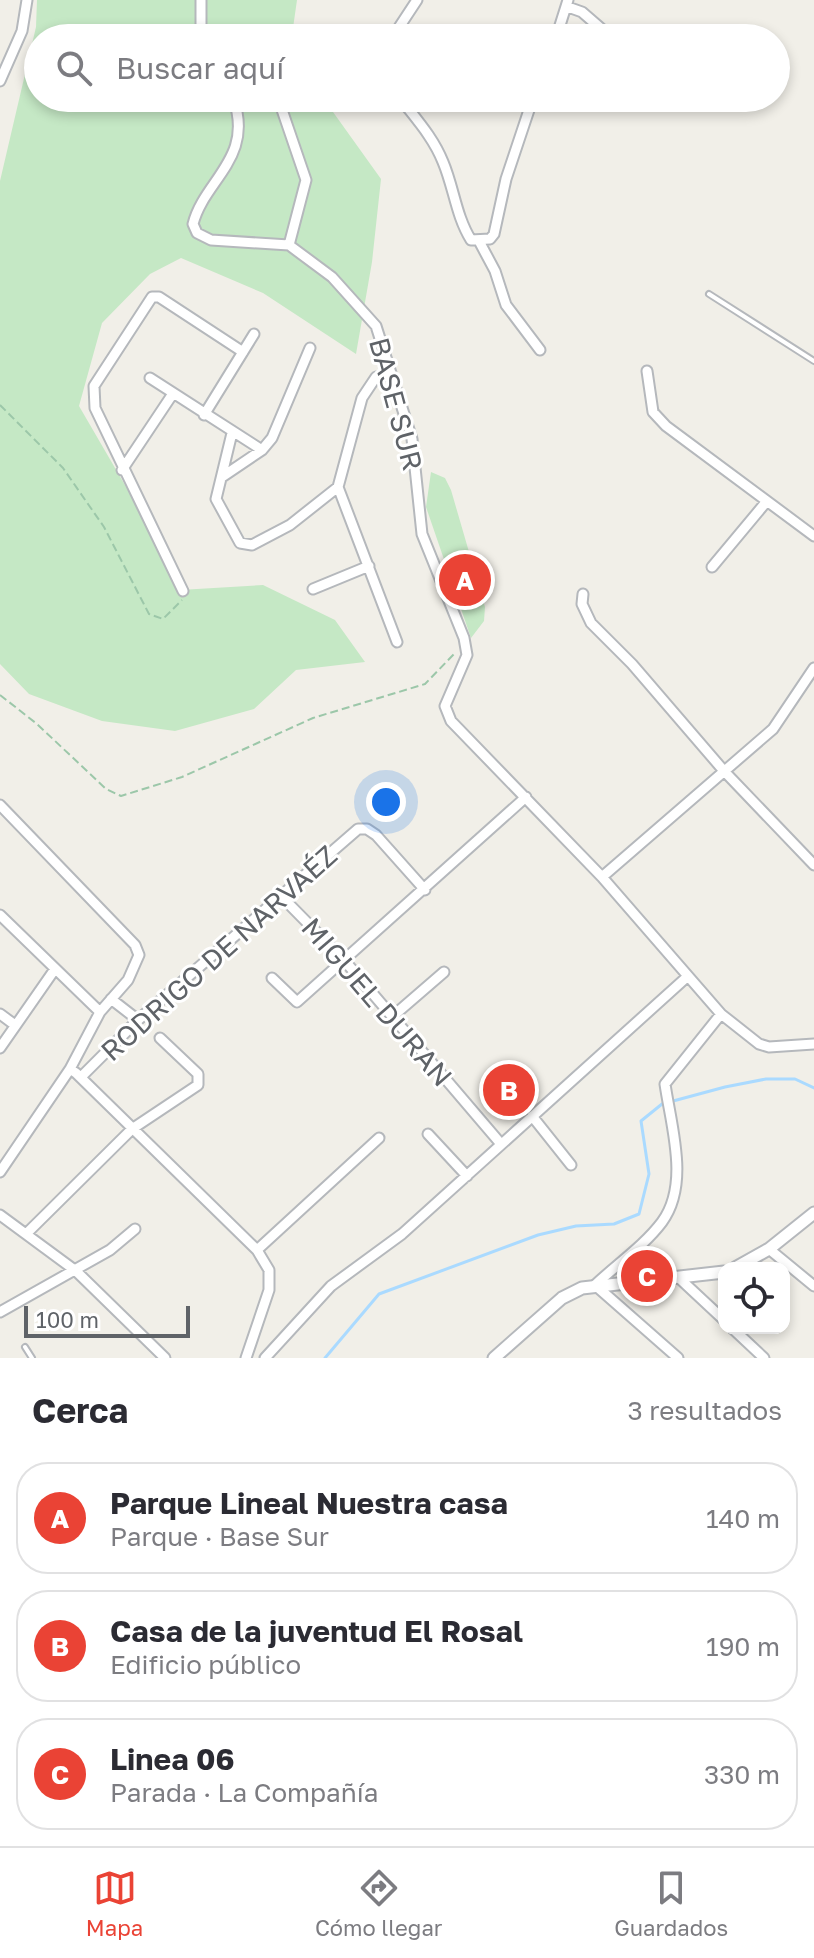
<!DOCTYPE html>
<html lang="es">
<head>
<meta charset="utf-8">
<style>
	body { margin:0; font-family:"Golos Text",sans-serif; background:#f7f7f7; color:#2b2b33 }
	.controls { position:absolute; right:24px; bottom:24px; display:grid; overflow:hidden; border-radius:16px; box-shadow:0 4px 12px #0003 }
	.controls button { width:72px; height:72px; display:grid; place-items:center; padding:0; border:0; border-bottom:2px solid #e1e1e2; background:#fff; color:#2b2b33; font:40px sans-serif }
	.scale { position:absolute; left:24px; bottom:20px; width:166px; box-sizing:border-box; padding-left:8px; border:4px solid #5f6368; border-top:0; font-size:22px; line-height:28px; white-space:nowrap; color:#5f6368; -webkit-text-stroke:6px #fff; paint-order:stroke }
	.you { position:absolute; left:386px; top:802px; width:28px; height:28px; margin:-20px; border:6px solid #fff; border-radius:50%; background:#1a73e8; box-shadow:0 0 0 12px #1a73e833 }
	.badge { display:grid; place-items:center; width:52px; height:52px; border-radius:50%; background:#ea4335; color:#fff; font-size:26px; font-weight:700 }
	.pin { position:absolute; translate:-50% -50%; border:4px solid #fff; box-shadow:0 2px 8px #0006 }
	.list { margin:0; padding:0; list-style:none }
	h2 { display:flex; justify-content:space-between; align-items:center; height:104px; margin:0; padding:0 32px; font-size:34px }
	h2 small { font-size:26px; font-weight:400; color:#7c7c81 }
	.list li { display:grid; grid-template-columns:52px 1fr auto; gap:24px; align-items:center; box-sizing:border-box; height:112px; margin:0 16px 16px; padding:0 16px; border:2px solid #e1e1e2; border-radius:32px }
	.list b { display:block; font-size:30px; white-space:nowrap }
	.list p { margin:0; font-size:26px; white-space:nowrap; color:#7c7c81 }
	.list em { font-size:26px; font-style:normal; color:#7c7c81 }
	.icon { flex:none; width:44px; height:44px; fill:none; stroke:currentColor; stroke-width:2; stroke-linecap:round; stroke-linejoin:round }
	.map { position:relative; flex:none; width:814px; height:1358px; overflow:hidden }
	.search { position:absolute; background:#fff; box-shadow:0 4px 12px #0003; left:24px; right:24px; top:24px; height:88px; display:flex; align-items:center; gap:20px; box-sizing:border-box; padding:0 28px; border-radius:44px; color:#7c7c81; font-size:30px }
	.sheet { height:488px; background:#fff }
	nav { display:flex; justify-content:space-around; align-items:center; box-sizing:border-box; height:112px; border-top:2px solid #e1e1e2; background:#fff; font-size:22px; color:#7c7c81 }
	nav a { display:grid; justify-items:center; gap:4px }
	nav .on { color:#ea4335 }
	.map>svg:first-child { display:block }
	.green { fill:#c5e8c5 }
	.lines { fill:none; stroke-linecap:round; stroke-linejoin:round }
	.stream { stroke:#aadaff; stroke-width:3 }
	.service-casing { stroke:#b5b8bc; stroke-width:8 }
	.minor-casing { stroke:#b5b8bc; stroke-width:13 }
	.tertiary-casing { stroke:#b5b8bc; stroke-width:15 }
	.path { stroke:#9cc7a9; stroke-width:2; stroke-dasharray:8 4; stroke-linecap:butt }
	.service { stroke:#fff; stroke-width:4 }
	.minor { stroke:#fff; stroke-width:9 }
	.tertiary { stroke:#fff; stroke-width:11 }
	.labels { text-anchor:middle; stroke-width:6; stroke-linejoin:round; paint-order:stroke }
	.street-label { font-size:28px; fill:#5f6368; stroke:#fff }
</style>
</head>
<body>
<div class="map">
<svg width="814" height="1358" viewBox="0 0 814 1358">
	<rect width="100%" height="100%" fill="#f1efe8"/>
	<path class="green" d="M37,0H297L293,28L297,38H38V98H323L381,179L372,262L356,354L263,293L181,258L150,274L102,323L79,406L129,492L180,590L263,585L335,620L365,662L296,670L254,709L175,731L102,721L29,694L0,664V181L36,27Z
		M431,472L445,478L451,490L485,607L484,621L471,638L426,507Z"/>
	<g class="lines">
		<path class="stream" d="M325,1358L379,1294L538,1235L576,1226L614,1224L639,1214L649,1174L641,1121L662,1104L725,1087L766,1079H795L814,1088"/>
		<g class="service-casing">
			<path id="service" d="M709,294L814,361
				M25,1347L32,1358"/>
		</g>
		<g class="minor-casing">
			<path id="minor" d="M201,0V26L207,38
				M568,7L582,12L612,38
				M392,38L417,0
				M556,38L568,0
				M0,81L22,31L27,0
				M233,98C255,158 204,180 193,224L197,233L211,240L289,245L332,277L376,326L412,439L422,534L464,638L467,655L445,706L451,721L602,877L721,1014L759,1044L769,1047L814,1044
				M278,98L306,180L289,245
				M400,98C416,119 433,137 443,162C454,188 456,216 471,240L490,239L494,234L506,179L533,98
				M479,241L495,271L506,305L540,350
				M647,371L653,412L666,426L814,536
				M150,378L262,450
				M204,415L254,334
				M232,433L216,499L240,543L252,545L290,525L338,487L362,398L376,377L390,374
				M122,470L172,395
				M222,477L262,450L272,438L310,348
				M338,487L397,642
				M712,567L767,501
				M313,589L369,566
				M183,591L95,408L94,386L152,297H159L243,352
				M583,594L582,604L591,623L632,664L724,771L814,865
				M0,805L135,945L139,955L128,980L100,1012L70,1069
				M602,877L773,729L814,668
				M282,897L344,960L501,1144
				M0,915L100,1012
				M272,978L297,1002L526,797
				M111,999L138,1020
				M0,1014L15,1025
				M392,1017L444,972
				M0,1048L55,969
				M81,1077L138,1020L358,829H367L376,835L425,890
				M532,1116L571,1165
				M428,1134L467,1176
				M0,1172L70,1069L76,1073L257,1250L269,1270V1290L246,1358
				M0,1215L76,1271L165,1358
				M26,1234L132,1129L198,1085V1074L160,1038
				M769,1249L814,1286
				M257,1250L379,1138
				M679,1278L724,1320
				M0,1312L110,1250L135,1229
				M732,1328L764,1358
				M265,1358L331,1286L402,1234L688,976
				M678,1358L595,1285C616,1265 644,1246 662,1222C690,1184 671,1126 665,1084L721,1014"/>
		</g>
		<g class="tertiary-casing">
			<path id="tertiary" d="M735,1268L769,1249L814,1213
				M494,1358L562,1298L582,1288L724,1272"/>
		</g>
		<path class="path" d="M0,405L63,468L104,527L149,614L163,619L182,600
			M0,695L37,724L106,789L121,796L182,777L313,718L425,684L455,653"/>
		<use href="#service" class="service"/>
		<use href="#minor" class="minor"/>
		<use href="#tertiary" class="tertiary"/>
	</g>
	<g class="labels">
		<g class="street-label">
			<text transform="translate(396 404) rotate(75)" y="10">BASE SUR</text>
			<text transform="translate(219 953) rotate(-42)" y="10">RODRIGO DE NARVAÉZ</text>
			<text transform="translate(377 1002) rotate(49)" y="10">MIGUEL DURAN</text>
		</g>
	</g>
</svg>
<div class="controls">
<button><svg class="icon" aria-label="locate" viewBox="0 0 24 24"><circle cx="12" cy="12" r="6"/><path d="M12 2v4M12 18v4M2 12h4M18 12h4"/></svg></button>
</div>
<div class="scale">100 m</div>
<div class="you"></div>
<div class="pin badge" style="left:465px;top:580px">A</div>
<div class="pin badge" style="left:509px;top:1090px">B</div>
<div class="pin badge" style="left:647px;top:1276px">C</div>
<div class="search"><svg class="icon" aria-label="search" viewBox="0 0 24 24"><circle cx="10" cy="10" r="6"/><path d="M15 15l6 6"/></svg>Buscar aquí</div>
</div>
<section class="sheet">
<h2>Cerca<small>3 resultados</small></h2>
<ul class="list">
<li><span class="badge">A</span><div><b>Parque Lineal Nuestra casa</b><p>Parque · Base Sur</p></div><em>140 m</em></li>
<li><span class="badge">B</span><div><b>Casa de la juventud El Rosal</b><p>Edificio público</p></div><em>190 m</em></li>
<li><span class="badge">C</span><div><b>Linea 06</b><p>Parada · La Compañía</p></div><em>330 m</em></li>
</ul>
</section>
<nav>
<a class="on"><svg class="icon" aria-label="map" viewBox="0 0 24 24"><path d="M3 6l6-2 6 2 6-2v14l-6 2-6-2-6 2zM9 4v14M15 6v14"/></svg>Mapa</a>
<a><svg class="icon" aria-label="directions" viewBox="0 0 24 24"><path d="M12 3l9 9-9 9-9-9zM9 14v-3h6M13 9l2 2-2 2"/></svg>Cómo llegar</a>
<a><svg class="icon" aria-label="saved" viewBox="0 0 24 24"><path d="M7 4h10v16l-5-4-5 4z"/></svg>Guardados</a>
</nav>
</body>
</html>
